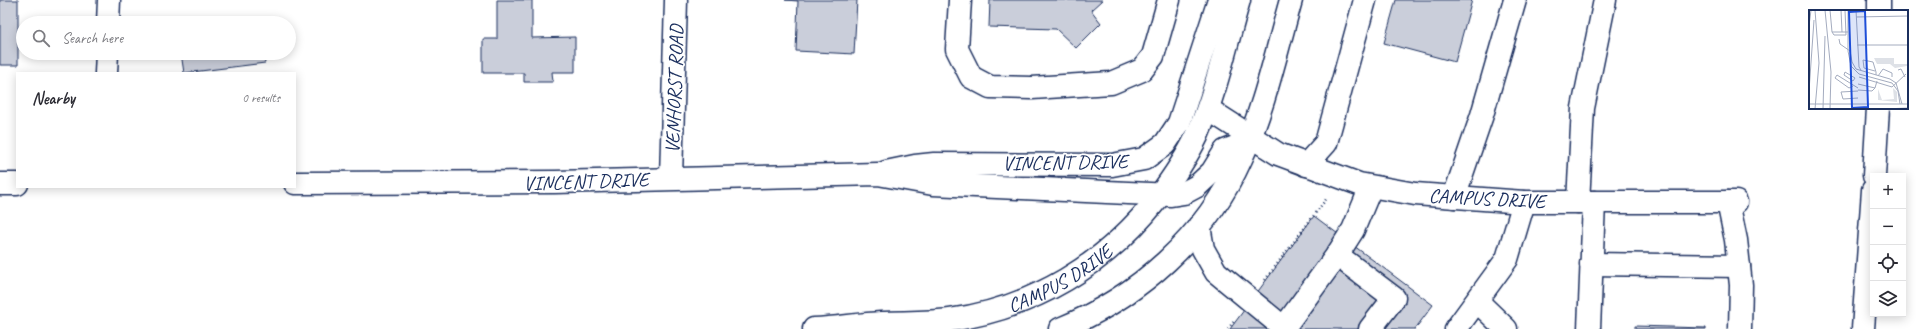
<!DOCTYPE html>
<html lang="en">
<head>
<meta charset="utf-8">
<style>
	body { margin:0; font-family:Caveat,sans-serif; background:#f2f2f3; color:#2b2b33 }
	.controls { position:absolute; right:12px; bottom:12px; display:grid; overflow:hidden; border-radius:0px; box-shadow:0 2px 10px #0003 }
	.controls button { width:36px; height:36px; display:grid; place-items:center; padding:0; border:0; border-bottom:1px solid #e1e1e2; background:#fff; color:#2b2b33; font:20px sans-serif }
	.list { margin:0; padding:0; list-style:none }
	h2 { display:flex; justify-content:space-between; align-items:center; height:52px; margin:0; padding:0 16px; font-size:17px }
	h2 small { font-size:13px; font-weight:400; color:#7c7c81 }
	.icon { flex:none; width:22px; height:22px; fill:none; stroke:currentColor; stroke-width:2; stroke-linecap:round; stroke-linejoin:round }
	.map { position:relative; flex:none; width:1918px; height:329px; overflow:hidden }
	.search { position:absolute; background:#fff; box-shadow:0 2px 10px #0003; left:16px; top:16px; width:280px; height:44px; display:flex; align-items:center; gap:10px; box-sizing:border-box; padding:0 14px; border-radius:22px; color:#7c7c81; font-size:15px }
	.panel { position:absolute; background:#fff; box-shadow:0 2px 10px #0003; left:16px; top:72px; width:280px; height:116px; border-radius:0px }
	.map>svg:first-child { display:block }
	.building { fill:#caceda; stroke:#1b2f5e }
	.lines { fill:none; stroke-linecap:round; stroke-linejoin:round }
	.minor-casing { stroke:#1b2f5e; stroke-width:25 }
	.highway-casing { stroke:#1b2f5e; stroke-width:25 }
	.path { stroke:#1b2f5e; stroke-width:2.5; stroke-dasharray:1 3; stroke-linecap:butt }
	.minor { stroke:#fff; stroke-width:22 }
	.highway { stroke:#fff; stroke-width:22 }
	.labels { text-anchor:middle; stroke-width:3.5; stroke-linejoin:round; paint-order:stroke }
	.street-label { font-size:20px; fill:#1b2f5e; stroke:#fff }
	.inset-road { fill:none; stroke:#a4acbf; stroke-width:1 }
	.view { fill:#1d4ed8; fill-opacity:0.15; stroke:#1d4ed8; stroke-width:2 }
	.inset-edge { fill:none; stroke:#1b2f5e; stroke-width:2 }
</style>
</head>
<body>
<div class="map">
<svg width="1918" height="329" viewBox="0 0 1918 329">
	<rect width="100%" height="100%" fill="#fff"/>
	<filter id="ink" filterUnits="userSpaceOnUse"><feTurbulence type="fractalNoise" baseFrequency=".025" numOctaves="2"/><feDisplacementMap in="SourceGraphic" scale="8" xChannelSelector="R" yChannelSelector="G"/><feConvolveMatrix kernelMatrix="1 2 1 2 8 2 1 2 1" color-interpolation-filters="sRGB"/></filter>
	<g filter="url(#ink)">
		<path class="building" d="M0,0H18V65H0Z
			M497,0H532V38L575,37V72H552L553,82H524V73H483V39H497Z
			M785,0H857L854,54L796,51L798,1Z
			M990,0H1102L1091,10L1101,23L1076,48L1056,29L989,27Z
			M1396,0H1472L1455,62L1384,43Z
			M181,53H263L265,63L184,73Z
			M1314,216L1433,305L1415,329H1230Z
			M1635,326L1706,328V329H1635Z"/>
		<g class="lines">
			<g class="minor-casing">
				<g id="minor">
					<path d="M960,0L957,49L971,77L990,87L1032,88L1111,83L1142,70L1153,56L1169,0"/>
					<path d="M108,23L109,0"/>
					<path d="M106,73L107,53"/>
					<path d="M1208,109L1278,154L1359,184L1415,194L1524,202H1736"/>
					<path d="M1306,165L1326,143L1365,0"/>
					<path d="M886,172L915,166L934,164L1112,165L1144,159L1165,144L1179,123L1219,0"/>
					<path d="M671,178L676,0"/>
					<path d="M295,183L555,182L878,174L933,184L1171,195L1184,193L1197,186L1212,172L1225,151L1248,142"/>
					<path d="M0,184H17"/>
					<path d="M1454,197L1482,115L1515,0"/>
					<path d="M1578,202L1583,108L1605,0"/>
					<path d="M1728,202L1736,240L1741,285L1740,329"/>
					<path d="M1199,226L1203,249L1216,272L1284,328"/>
					<path d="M1337,255L1353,230L1371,187"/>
					<path d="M1591,264L1739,266"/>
					<path d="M1477,301L1506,329"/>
					<path id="s1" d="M814,329C837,328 859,324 881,323C904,322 927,323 950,320C1034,308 1105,265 1157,199C1172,179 1186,159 1197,136C1216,92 1226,45 1239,0"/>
					<path d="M1060,329C1138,297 1206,237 1241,159C1264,109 1276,53 1291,0"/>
					<path d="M1283,329L1337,255L1394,298L1370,329"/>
					<path d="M1456,329L1507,259L1524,202"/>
					<path d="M1589,329L1594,202"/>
				</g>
			</g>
			<g class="highway-casing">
				<path id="highway" d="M1879,11V0
					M1874,176L1878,108
					M1863,329L1873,190"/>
			</g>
			<path class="path" d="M1265,280L1327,198
				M1228,329L1235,320"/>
			<use href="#minor" class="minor"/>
			<use href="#highway" class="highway"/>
		</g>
	</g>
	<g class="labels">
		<g class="street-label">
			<text transform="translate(674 89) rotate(-88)" y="7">VENHORST ROAD</text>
			<text transform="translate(1065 162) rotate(-1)" y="7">VINCENT DRIVE</text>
			<text transform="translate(586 181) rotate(-2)" y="7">VINCENT DRIVE</text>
			<text transform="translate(1487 198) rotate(3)" y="7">CAMPUS DRIVE</text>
			<text dy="7" stroke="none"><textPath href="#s1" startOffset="255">CAMPUS DRIVE</textPath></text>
		</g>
	</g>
	<g transform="translate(1809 10)">
		<rect width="99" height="99" fill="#fff"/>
		<path d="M65,48H85V54H99V60L98,56L86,58L81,54H68ZM84,78L88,82V92L69,90V79L73,90L85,89Z" fill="#dee1e7"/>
		<path class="inset-road" d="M6,0L10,53L6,99M16,0L22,62L21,99M21,0L23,22H39M32,0L33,22M39,0V41L42,56L50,64L83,73L89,81L91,94M47,0L50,57L52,60M47,7L99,6M0,16L2,0M23,22L25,25H37L36,0M30,29L31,34L41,41L43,52L47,59L81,69L87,73L93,94M48,35H99M89,60L92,59L96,67M66,61L55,58L54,50L64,52L67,62V65M36,62L46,68L44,71L35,65ZM69,66L74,59L83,63V67M50,67L83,77L97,64M49,74L66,78L68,71M44,76L40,78L26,68L28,65L49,78M49,80L63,81L66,78M0,81L5,10M49,81L32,82L34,89L49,88M0,94H99M14,99L16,26M75,99L99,98"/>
		<path class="view" d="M56,1L59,97L43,98L40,2Z"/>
		<rect width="99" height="99" class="inset-edge"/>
	</g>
</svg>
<div class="controls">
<button>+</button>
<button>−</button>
<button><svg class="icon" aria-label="locate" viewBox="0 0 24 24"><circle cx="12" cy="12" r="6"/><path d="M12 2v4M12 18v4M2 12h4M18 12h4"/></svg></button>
<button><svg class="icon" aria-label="layers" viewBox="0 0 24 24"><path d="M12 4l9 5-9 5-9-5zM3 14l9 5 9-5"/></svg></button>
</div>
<div class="search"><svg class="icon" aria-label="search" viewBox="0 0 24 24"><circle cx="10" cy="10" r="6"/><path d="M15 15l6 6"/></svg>Search here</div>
<section class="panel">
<h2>Nearby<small>0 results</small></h2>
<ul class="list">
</ul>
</section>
</div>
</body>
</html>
